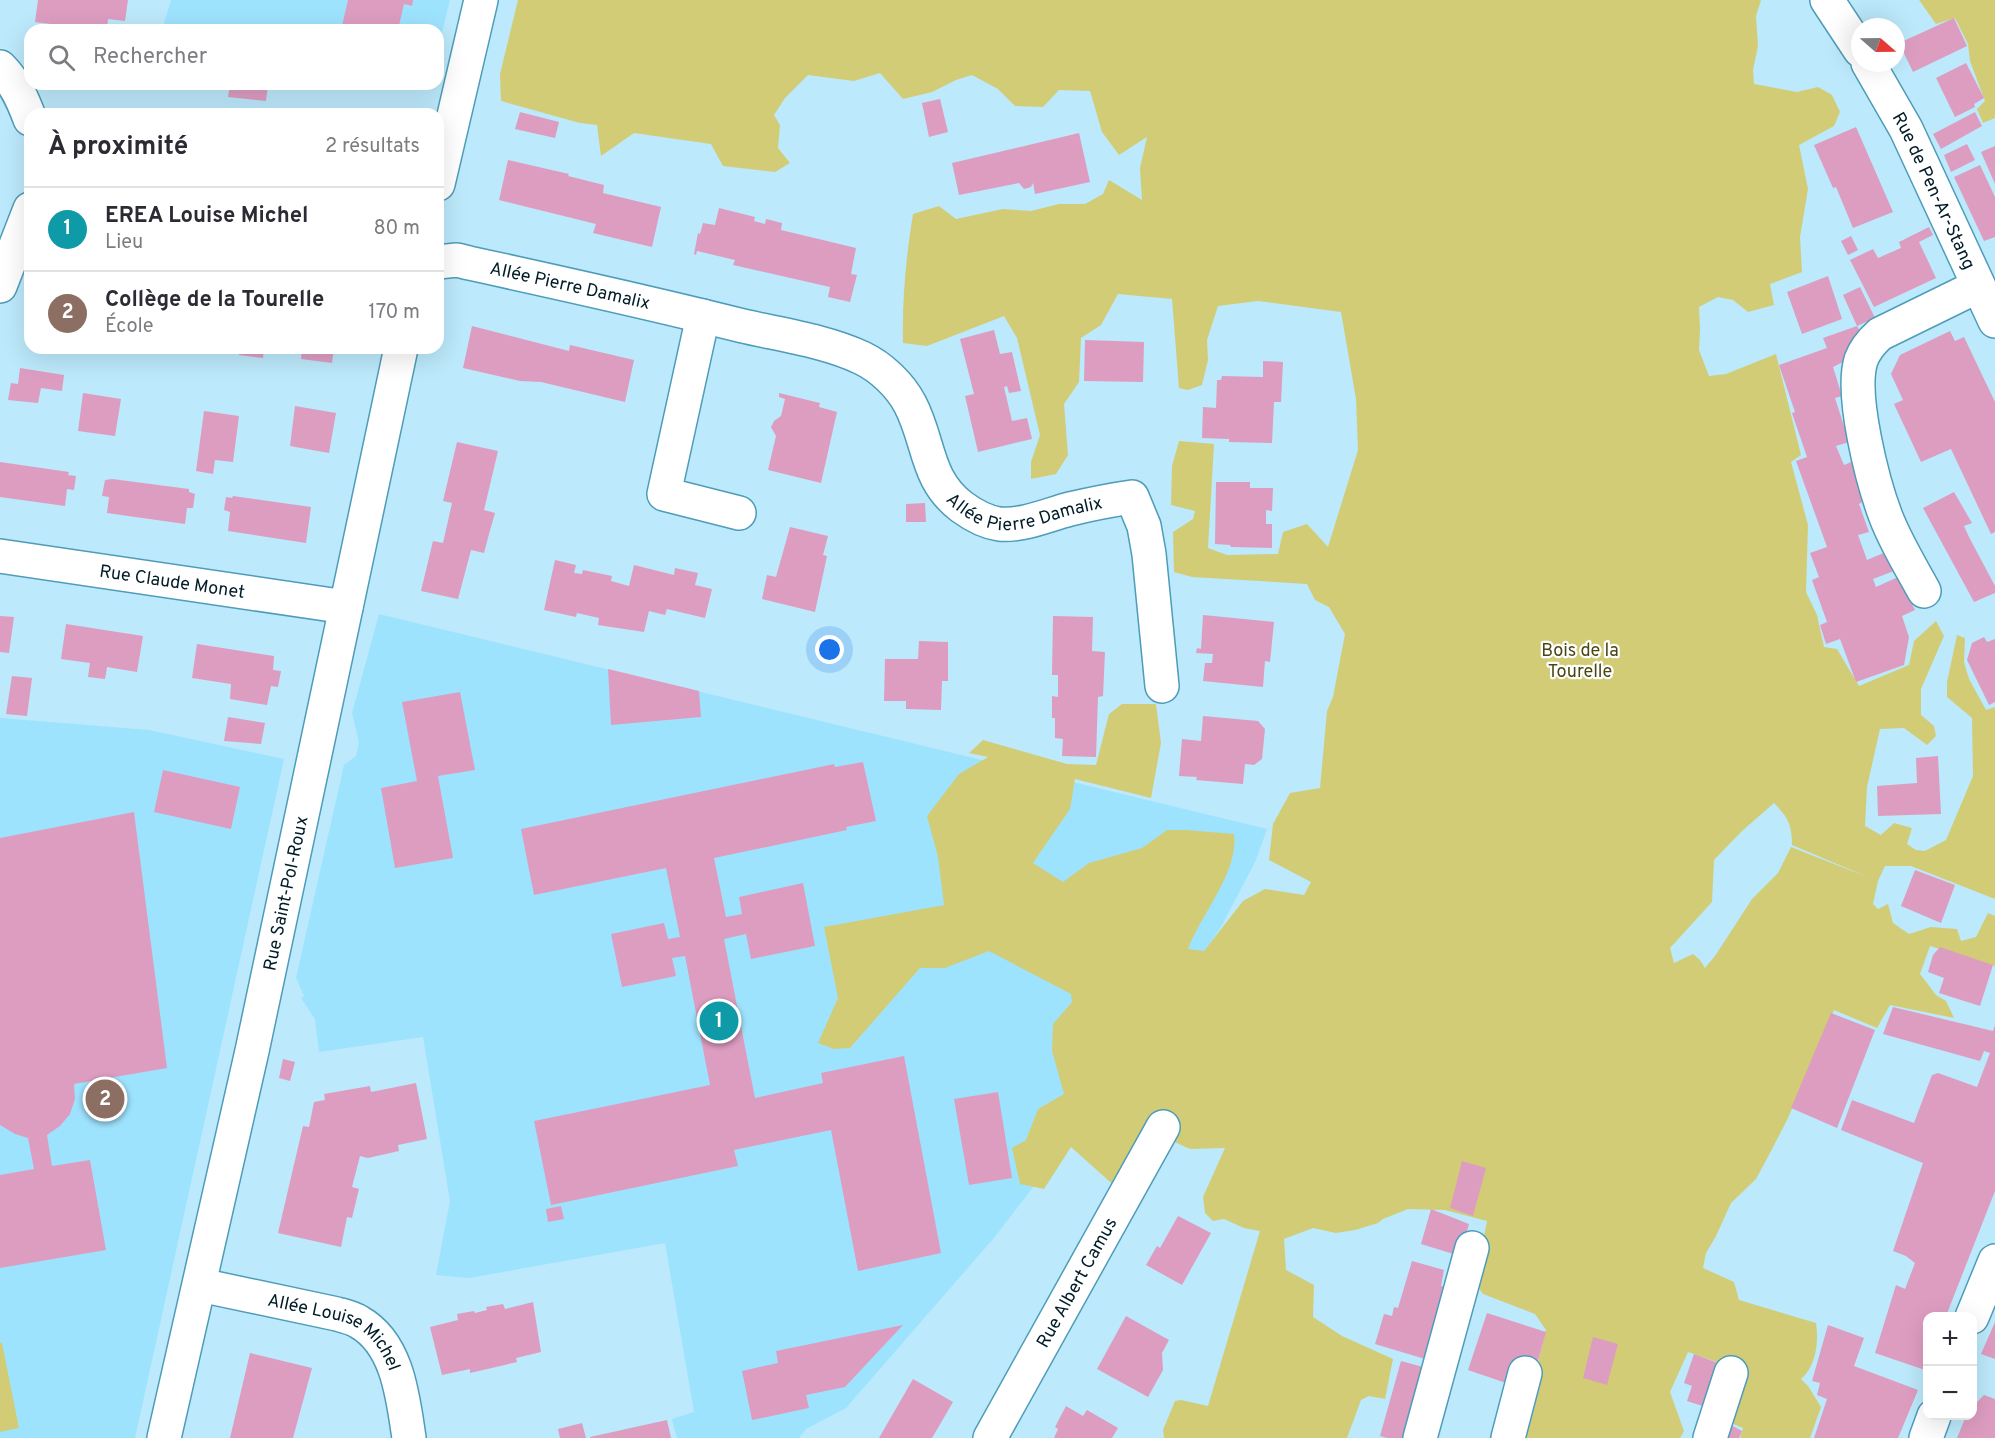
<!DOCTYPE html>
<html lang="fr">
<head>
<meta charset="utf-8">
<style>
	body { margin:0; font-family:Overpass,sans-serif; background:#f2f2f3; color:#2b2b33 }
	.controls { position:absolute; right:18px; bottom:18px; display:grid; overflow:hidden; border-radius:12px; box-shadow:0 6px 24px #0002 }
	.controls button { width:54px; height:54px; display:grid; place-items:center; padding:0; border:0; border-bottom:2px solid #e1e1e2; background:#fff; color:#2b2b33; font:30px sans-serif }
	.compass { position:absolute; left:1851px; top:18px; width:54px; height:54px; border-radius:50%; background:#fff; box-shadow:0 6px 24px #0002; rotate:110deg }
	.you { position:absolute; left:830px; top:650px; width:21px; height:21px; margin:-15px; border:4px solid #fff; border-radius:50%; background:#1a73e8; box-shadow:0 0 0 9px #1a73e833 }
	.badge { display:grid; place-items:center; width:39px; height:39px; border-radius:50%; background:#7c3aed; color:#fff; font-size:20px; font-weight:700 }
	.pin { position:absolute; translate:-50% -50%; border:3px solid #fff; box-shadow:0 2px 6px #0006 }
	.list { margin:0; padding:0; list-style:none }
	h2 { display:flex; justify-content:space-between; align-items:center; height:78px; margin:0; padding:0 24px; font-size:26px }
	h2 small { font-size:20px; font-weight:400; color:#7c7c81 }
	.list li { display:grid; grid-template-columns:39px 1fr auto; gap:18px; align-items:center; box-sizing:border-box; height:84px; padding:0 24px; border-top:2px solid #e1e1e2 }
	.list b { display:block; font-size:22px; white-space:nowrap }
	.list p { margin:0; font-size:20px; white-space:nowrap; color:#7c7c81 }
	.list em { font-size:20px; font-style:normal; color:#7c7c81 }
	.icon { flex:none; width:33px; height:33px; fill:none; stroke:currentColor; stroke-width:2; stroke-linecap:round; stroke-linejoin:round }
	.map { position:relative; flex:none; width:1995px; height:1438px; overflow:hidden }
	.search { position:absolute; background:#fff; box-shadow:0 6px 24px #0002; left:24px; top:24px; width:420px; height:66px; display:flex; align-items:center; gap:15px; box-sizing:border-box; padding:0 21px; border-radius:18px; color:#7c7c81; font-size:22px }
	.panel { position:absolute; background:#fff; box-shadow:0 6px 24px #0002; left:24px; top:108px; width:420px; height:246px; border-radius:18px }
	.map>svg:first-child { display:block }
	.built { fill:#9ee3fe }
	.green { fill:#d2cc77; fill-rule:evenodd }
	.building { fill:#dd9dc1 }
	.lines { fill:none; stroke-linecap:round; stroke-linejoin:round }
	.minor-casing { stroke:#4e9cb9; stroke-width:36 }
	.tertiary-casing { stroke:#4e9cb9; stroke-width:36 }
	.minor { stroke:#fff; stroke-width:33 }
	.tertiary { stroke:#fff; stroke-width:33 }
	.labels { text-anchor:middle; stroke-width:4.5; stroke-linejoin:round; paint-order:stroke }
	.street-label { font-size:18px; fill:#001c27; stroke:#fff }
	.park-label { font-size:18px; fill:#4a4612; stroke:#fff }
</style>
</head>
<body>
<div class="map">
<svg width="1995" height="1438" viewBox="0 0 1995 1438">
	<rect width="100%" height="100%" fill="#bce9fb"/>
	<path class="built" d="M171,0H450L438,48V30H162Z
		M379,614L1267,829L1256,860L1222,925L1170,1005L1127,1066L993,1239L846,1408L806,1429L799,1438H677L672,1419L694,1412L665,1243L469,1278L436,1275L450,1201L423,1037L319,1052L315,1019L301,998L304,996L296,978L344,765L356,756L359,743L352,713Z
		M0,718L149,730L284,759L135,1438H0Z"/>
	<path class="green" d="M518,0H1761L1756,16L1758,46L1753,70L1754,84L1797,92L1818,87L1832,95L1840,112L1834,126L1799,145L1808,189L1800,237L1802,272L1770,284L1774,305L1748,312L1733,300L1718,297L1699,307L1700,329L1699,350L1709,376L1726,374L1776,354L1801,455L1791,462L1808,525L1806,592L1817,615L1824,647L1837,649L1859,686L1909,665L1914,641L1936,621L1944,636L1921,689V715L1934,726L1936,736L1927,745L1904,728L1880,729L1867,787L1865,826L1881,835L1894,823L1912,828L1907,844L1916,850L1925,851L1946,840L1973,776L1972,718L1947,697V682L1957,635L1965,638L1964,662L1969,679L1986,710L1995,707V899L1911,866H1885L1878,881L1873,904L1878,909L1888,904L1893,923L1909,934L1931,927L1957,929L1961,941L1976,937L1988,913L1995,916V966L1930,946L1920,974L1936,995L1946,1001L1954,1018L1890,1005L1877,1028L1834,1010L1788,1118L1770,1153L1756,1179L1731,1203L1716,1236L1706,1253L1703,1268L1734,1282L1739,1300L1816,1323C1819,1342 1816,1366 1801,1379L1808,1386L1821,1407L1810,1438H1740L1743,1428L1724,1420L1737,1369L1688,1352L1670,1392L1684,1431L1680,1438H1519L1546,1330L1535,1314L1483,1294L1475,1283L1487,1221L1445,1210L1408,1209L1383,1219L1378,1223L1355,1230L1336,1233L1313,1228L1284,1239L1286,1270L1314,1285L1313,1317L1342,1336L1393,1359L1385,1399L1369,1396L1361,1400L1347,1438H1164L1163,1430L1175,1401L1181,1400L1208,1406L1260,1231L1244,1228L1224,1219L1213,1221L1205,1213L1203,1197L1225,1148L1190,1149L1159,1135L1118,1189L1071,1147L1044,1189L1020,1184L1012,1148L1026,1140L1038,1109L1064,1094L1052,1051L1053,1024L1072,1002L1071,994L989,951L945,968H920L850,1048L834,1049L818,1043L838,998L824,927L944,905L938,857L927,816L959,774L988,757L969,753L983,740L1067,764L1096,765L1109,714L1122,704H1156L1161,743L1151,798L1075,779L1070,809L1033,863L1063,882L1089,863L1142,848L1167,830H1186L1234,834C1239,872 1201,914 1188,949L1204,951L1243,901L1265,889L1304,895L1311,882L1269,860L1273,824L1290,793L1320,788L1327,711L1333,697L1345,634L1329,607L1315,600L1307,584L1192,577L1174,572L1173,532L1193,519L1195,511L1171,505L1172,466L1179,441L1214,444L1208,548L1227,555L1278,554L1283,532L1307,524L1328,547L1358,450L1356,399L1341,312L1258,301L1218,306L1207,340L1208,360L1202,385L1188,390L1179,388L1172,299L1118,294L1101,325L1081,338L1079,382L1064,404L1068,455L1056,474L1031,479V462L1040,435L1017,338L1004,316L927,346L903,343C902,299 906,257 913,214L939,206L956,219L1003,209L1031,211L1059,204H1085L1103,194L1109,180L1142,200L1140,168L1147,137L1119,155L1102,132L1090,91L1059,90L1043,107L1015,106L998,89L972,75L956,80L932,92L903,99L880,73L854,81L808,75L785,98L774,115L780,125L778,148L790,163L775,172L723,166L711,144L634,133L601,156L597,125L580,123L501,101L500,74ZM1774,803C1788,817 1792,825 1792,845L1870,878L1791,847L1778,873L1752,899L1715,956L1705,968L1700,960L1693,954L1674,963L1670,948L1712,902L1714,860L1742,831Z
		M1919,0H1995V118L1983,123L1977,109L1985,101L1970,61L1968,44L1955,18L1936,24Z
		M0,1343H2L19,1428L0,1432Z"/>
	<path class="building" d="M38,0H128L125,21L108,19L107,30H50L51,24L35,22Z
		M348,0H413L412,6L404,4L398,30H341Z
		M1954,18L1967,46L1913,72L1899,43Z
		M1966,63L1984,98L1974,104L1975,107L1955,117L1936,78Z
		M230,84H268L266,101L228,97Z
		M940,99L948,132L929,137L922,103Z
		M520,112L559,122L555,138L515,129Z
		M1975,112L1982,126L1941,149L1933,134Z
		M1856,127L1893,212L1853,228L1836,187L1833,188L1814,145Z
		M1079,133L1090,182L1035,194L1033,183L1031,187L1024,189L1019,183L959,195L952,163Z
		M1967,144L1975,160L1951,172L1944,155Z
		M1995,146V184L1981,152Z
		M508,160L569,174L568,176L604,185L603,193L661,207L652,247L593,233L596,224L499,200Z
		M1980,165L1995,197V237L1984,241L1954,177Z
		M719,208L755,217L754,221L765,224L766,219L782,223L781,230L856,248L851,274L857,275L850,302L828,297L830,287L733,265L735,260L697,251L696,255L694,254L698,233L700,234L703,223L715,225Z
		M1929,227L1933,235L1919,242L1936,278L1874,307L1850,260L1873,249L1878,258L1901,248L1899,242Z
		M1851,236L1858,250L1848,255L1841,241Z
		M1828,276L1842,319L1802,334L1787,292Z
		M1860,287L1875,318L1857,326L1843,295Z
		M472,326L569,351L570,345L634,360L625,402L541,382L520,381L463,368Z
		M1857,326L1861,333L1847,360L1833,367L1842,396L1835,398L1849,442L1836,446L1844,465L1851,462L1861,487L1864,501L1859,504L1869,532L1858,535L1867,560L1886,552L1894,571L1873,579L1876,587L1898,577L1915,610L1902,616L1909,637L1904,665L1856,682L1840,639L1826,644L1820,625L1827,622L1812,580L1819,577L1810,553L1827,547L1796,461L1807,457L1792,413L1795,412L1779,365L1827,348L1823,338Z
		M994,330L1000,354L1012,352L1021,391L1009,393L1007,386L1004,387L1012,421L1027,418L1032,439L978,452L965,396L974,394L960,339Z
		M1950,331L1955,341L1964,337L1995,402V532L1991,534L1951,449L1921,462L1894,404L1903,400L1891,374L1900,355Z
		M1085,340L1144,342L1143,382L1084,381Z
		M240,348H264L263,358L239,355Z
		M302,348H334L332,363L301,359Z
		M1263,361L1283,362L1281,402H1274L1272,443L1229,442V439L1202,438L1203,407L1216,408L1217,380H1221L1222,376L1263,377Z
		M20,368L64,375L62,391L41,388L38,403L8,400L11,383L18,384Z
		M83,393L121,399L115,436L78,431Z
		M779,393L820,403L819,407L837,412L821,483L768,470L776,436L771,427L774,421L781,416L785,399L779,397Z
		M295,406L336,413L329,453L290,446Z
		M204,411L239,416L233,462L215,460L213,474L196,471Z
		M457,442L498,451L484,510L495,513L489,534L484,553L471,550L458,599L421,591L433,541L443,543L452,503L443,501Z
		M0,462L69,472L68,475L76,476L74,490L67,489L65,506L0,497Z
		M112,479L189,489V492L195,494L193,508H187L185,524L107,513L109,497L102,496L105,480Z
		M1216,482H1250V488H1273L1272,511L1266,510V524H1272V548L1231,547L1230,545L1215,544Z
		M1954,492L1972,523L1964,526L1969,537L1995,586V593L1974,602L1923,508Z
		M233,496L311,507L306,543L228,531L230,512L224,510L226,497L232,498Z
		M925,503L926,522H906V504Z
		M790,527L828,536L823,555L827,556L815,612L762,599L767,575L776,577Z
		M555,560L576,565L574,573L582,574L583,570L612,576L611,581L629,586L634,565L674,575L675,568L698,573L695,585L712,589L705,618L667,609L665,615L649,611L644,632L598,625L599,618L577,613L576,617L544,610Z
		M1203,615L1274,622L1270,662L1265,661L1263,687L1203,681L1205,663H1212L1213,654L1196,653L1197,648L1201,649Z
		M0,616L14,617L9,653L0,652Z
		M1053,616L1093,617L1092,651L1105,652L1103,696L1098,697L1096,757L1062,756L1063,739L1055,738V718H1052V696L1058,697V675H1052Z
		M66,624L143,636L137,672L107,667L105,679L88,677L90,663L61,659Z
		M1984,637L1987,642L1995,639V702L1989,705L1967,660L1972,643Z
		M919,641L948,642V681H942L941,710L906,709V701H884L885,659H918Z
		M197,644L274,656L273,670L281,671L278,687L271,686L267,705L230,699L231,684L192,678Z
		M608,669L699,691L701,717L611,725Z
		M12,676L32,678L27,716L6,714Z
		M460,692L475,770L438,776L453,858L395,868L381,788L417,781L402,702Z
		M1203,716L1258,721L1265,729L1262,759L1254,765L1245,764L1243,784L1196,780L1197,777L1179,776L1182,739L1201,741Z
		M228,717L265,723L261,744L224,741Z
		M1938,756L1941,814L1878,816L1877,786L1917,783L1916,758Z
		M863,762L876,821L846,827L847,830L714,858L726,917L742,914L739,897L803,883L815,946L751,959L746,934L724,939L755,1098L823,1083L821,1073L904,1056L941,1253L858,1271L831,1130L734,1150L738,1166L551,1205L534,1121L710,1085L685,956L672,958L676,976L622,987L611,934L664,923L668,939L680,937L666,868L534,895L521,829L834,764L835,767Z
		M163,770L240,787L231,829L154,812Z
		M134,812L167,1068L74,1084L75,1099L70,1114L60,1126L47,1135L52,1166L90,1160L106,1250L0,1268V1175L34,1169L28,1138L15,1134L0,1125V838Z
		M1915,870L1955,885L1941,923L1901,906Z
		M1940,947L1993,965L1980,1006L1939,993L1944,978L1928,972L1933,955Z
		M1893,1007L1993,1031L1995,1025V1191L1946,1316H1928V1365L1925,1370L1875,1353L1896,1285L1905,1289L1915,1263L1906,1256L1893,1251L1923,1163L1841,1130L1852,1100L1914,1123L1932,1075L1938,1073L1977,1087L1990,1053L1984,1051L1980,1061L1883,1034Z
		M1831,1013L1875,1030L1837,1128L1791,1108Z
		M283,1059L295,1062L290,1081L279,1078Z
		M416,1083L427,1139L398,1145L399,1151L368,1158L360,1156L352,1187L359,1189L352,1218L347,1217L341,1247L278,1233L303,1126L309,1127L314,1102L325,1100L324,1094L370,1086L371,1092Z
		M998,1092L1012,1178L969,1185L954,1099Z
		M1462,1161L1486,1168L1473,1216L1450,1208Z
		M561,1206L564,1219L548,1222L546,1209Z
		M1431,1209L1469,1224L1460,1256L1421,1244Z
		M1178,1216L1211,1233L1182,1285L1146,1265L1157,1246L1160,1248Z
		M1412,1261L1444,1270L1441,1286L1445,1287L1425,1359L1375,1344L1384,1314L1392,1316L1394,1307L1398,1308Z
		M533,1302L541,1352L516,1358L517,1362L470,1373V1369L442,1375L430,1327L458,1320L457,1314L474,1311L475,1313L487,1310L486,1307L503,1304L505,1309Z
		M1487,1313L1546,1332L1536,1368L1506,1383L1468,1370Z
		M1126,1316L1169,1340L1162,1353L1163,1370L1148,1397L1097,1369Z
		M1995,1322V1359L1981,1354Z
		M903,1325L845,1387L806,1395L809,1408L752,1420L742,1371L778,1363L776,1351Z
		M1828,1325L1864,1338L1854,1366L1918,1390L1898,1438H1814L1827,1399L1817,1395L1820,1383L1812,1381Z
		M1593,1337L1618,1344L1607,1385L1583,1378Z
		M250,1353L312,1368L293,1438H230Z
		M1694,1354L1726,1366L1712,1409L1687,1401L1692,1386L1684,1383Z
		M1401,1361L1423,1367L1402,1438H1387L1380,1436Z
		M913,1379L953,1402L932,1438H879Z
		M1984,1395L1995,1399V1438H1957L1966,1416H1972V1407Z
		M1066,1406L1083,1416L1087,1410L1118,1428L1112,1438H1054L1058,1429L1055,1427Z
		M667,1420L671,1438H590V1437Z
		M1725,1422L1742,1431L1739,1438H1719Z
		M582,1423L586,1438H560L558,1429Z"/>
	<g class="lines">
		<g class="minor-casing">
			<g id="minor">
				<path d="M0,67C15,82 23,100 30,119"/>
				<path d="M438,184L481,0"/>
				<path id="s1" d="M438,262L457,260L469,263C561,283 652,303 743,326C782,335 826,341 862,358C881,367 900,385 910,404C930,442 925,479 962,507C973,515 985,522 999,524C1024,526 1047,515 1070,509C1091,504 1111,500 1132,497L1144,526L1149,554L1162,686"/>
				<path d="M0,286L30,209"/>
				<path d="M703,316L664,494L739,513"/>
				<path id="s2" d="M0,556L346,607"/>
				<path d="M1924,591C1911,567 1896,543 1886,517C1873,483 1850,395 1861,360C1865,349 1871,342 1880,334L1978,286"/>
				<path id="s3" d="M200,1285L337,1314C344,1316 353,1318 359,1322C398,1344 403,1398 409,1438"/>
				<path id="s4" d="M164,1438L252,1051L401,348"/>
				<path id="s5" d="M990,1438L1163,1127"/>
				<path d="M1420,1438L1472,1248"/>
				<path d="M1508,1438L1525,1373"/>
				<path d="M1710,1438L1731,1373"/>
			</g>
		</g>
		<g class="tertiary-casing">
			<g id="tertiary">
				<path d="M1827,0L1860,50"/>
				<path id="s6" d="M1868,63L1906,129L1995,321"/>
				<path d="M1972,1317L1995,1261"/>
				<path d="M1926,1438L1934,1416"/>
			</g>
		</g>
		<use href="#minor" class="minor"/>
		<use href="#tertiary" class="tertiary"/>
	</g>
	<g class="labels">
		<g class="street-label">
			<text dy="6" stroke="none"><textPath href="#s6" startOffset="144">Rue de Pen-Ar-Stang</textPath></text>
			<text dy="6" stroke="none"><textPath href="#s1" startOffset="135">Allée Pierre Damalix</textPath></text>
			<text dy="6" stroke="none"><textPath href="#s1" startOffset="686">Allée Pierre Damalix</textPath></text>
			<text dy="6" stroke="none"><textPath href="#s2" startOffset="174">Rue Claude Monet</textPath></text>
			<text dy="6" stroke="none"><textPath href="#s4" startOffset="558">Rue Saint-Pol-Roux</textPath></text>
			<text dy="6" stroke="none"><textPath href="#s5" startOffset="178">Rue Albert Camus</textPath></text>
			<text dy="6" stroke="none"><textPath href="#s3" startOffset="147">Allée Louise Michel</textPath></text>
		</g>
		<g class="park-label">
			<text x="1580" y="656">Bois de la<tspan x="1580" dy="21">Tourelle</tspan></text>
		</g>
	</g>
</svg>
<div class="controls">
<button>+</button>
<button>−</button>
</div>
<svg class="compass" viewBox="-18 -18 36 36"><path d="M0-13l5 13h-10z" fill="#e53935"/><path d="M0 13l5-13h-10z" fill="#7c7c81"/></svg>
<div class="you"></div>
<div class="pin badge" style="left:719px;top:1021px;background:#0f9aa8">1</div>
<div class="pin badge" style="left:105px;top:1099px;background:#8d6e63">2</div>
<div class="search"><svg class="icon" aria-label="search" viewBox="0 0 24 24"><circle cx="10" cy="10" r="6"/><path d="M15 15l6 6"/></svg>Rechercher</div>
<section class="panel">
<h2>À proximité<small>2 résultats</small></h2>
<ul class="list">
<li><span class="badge" style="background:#0f9aa8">1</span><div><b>EREA Louise Michel</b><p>Lieu</p></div><em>80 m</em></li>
<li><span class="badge" style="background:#8d6e63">2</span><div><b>Collège de la Tourelle</b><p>École</p></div><em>170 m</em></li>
</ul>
</section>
</div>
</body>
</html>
